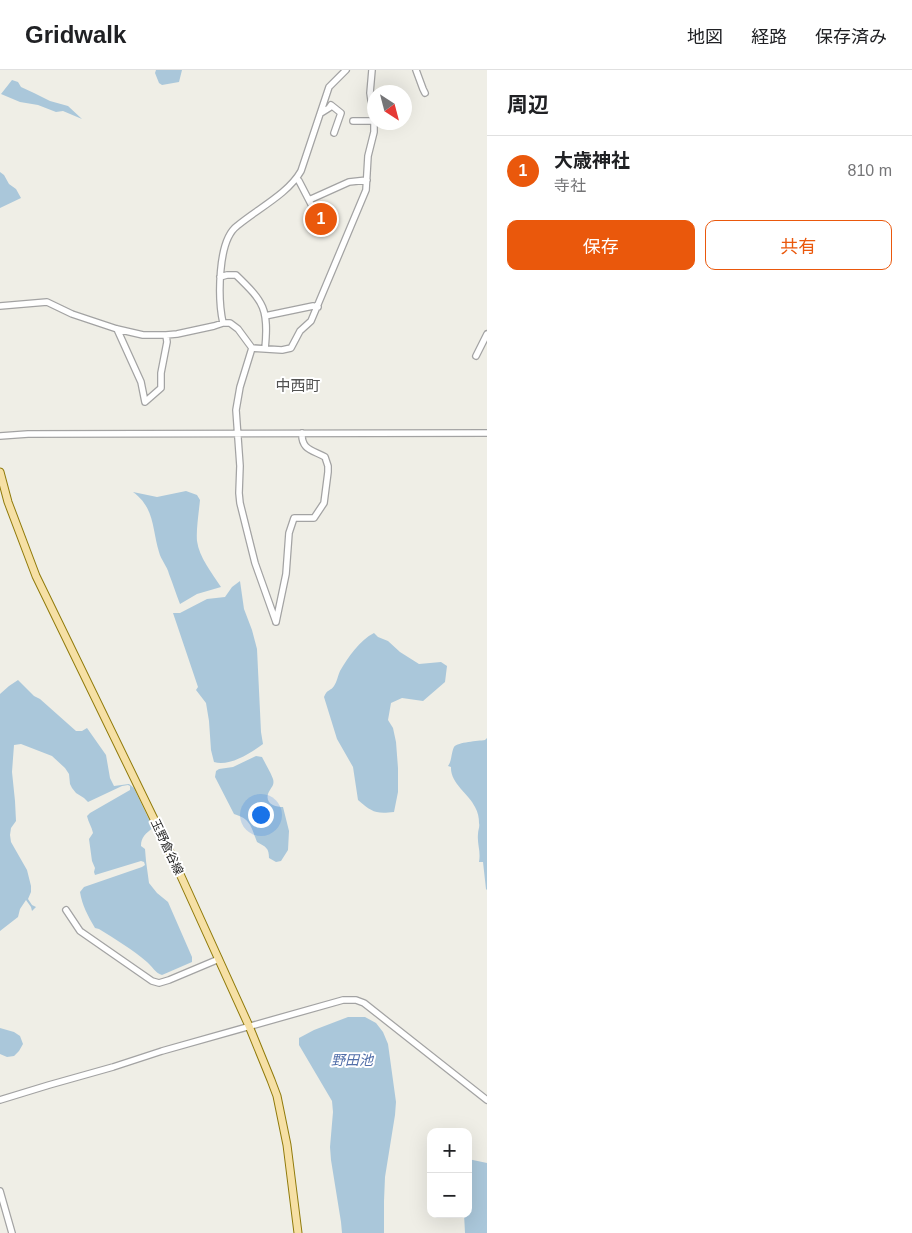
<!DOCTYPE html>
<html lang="ja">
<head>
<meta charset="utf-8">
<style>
	body { margin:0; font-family:Helvetica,"Noto Sans JP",sans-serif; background:#f6f6f6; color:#202124 }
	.controls { position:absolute; right:15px; bottom:15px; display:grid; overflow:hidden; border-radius:10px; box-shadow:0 5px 20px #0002 }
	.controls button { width:45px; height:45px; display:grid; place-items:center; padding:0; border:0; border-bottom:1px solid #e0e0e0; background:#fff; color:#202124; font:25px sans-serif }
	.compass { position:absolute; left:367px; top:15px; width:45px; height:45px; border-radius:50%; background:#fff; box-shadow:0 5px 20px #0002; rotate:144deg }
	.you { position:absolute; left:260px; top:744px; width:18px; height:18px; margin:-12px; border:4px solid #fff; border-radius:50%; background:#1a73e8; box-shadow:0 0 0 8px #1a73e833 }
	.badge { display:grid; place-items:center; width:32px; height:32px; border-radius:50%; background:#ea580c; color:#fff; font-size:16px; font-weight:700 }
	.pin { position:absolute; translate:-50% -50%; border:2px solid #fff; box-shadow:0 1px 5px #0006 }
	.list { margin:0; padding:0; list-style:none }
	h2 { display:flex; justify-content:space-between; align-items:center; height:65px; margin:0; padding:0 20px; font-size:21px }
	h2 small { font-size:16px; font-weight:400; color:#757577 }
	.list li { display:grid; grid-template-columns:32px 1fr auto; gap:15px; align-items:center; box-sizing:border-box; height:70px; padding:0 20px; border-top:1px solid #e0e0e0 }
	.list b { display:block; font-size:19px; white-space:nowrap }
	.list p { margin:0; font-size:16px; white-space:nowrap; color:#757577 }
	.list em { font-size:16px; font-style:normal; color:#757577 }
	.actions { display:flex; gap:10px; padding:15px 20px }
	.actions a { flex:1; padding:11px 0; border:1px solid #ea580c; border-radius:10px; text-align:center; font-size:18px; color:#ea580c }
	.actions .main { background:#ea580c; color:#fff }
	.map { position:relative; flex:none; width:487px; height:1163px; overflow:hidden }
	header { display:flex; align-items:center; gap:30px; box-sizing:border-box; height:70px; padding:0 25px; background:#fff; border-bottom:1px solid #e0e0e0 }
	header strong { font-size:24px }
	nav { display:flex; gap:28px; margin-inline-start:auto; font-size:18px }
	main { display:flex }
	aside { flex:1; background:#fff }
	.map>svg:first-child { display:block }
	.water { fill:#aac7da }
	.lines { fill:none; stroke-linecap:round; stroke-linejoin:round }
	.minor-casing { stroke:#a3a3a3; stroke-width:8 }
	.major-casing { stroke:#907a0a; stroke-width:9 }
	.minor { stroke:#fff; stroke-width:5.5 }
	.major { stroke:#f6e0a5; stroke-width:7 }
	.labels { text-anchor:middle; stroke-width:4; stroke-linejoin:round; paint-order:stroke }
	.street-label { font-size:12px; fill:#1f1f1f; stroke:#fff }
	.water-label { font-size:14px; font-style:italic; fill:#526fa9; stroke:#fff }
	.quarter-label { font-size:15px; fill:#525252; stroke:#fff }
</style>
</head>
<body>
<header>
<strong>Gridwalk</strong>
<nav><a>地図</a><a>経路</a><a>保存済み</a></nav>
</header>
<main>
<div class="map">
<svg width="487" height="1163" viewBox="0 0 487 1163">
	<rect width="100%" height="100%" fill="#efeee6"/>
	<path class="water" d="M156,0H182L179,12L162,15L159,13L155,3Z
		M12,10L18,12L21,17L34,23L50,31L68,36L82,49L63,41L56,42L38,35L20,32L1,24Z
		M0,102L4,105L9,114L16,119L21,128L0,138Z
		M186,421L197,425L200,430C199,441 196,460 197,471C199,487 212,503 221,517L197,524L180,534C176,524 173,514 169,504C167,496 161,490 159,482C152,459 155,438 133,422L157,427Z
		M240,511L244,539L252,560L257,579L261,662L263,674C251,683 229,697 214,692L211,680L209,651L206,633L196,620L198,617L173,543H180L207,529L225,527L232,517Z
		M374,563L378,567L388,571L400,582L419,594L441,592L447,596L445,612L423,631L402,628L391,633L388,650L393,658L396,672L398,698V722L394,742C375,744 372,742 358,730L353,697L337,669L324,627C327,619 331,621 334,616C337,612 338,605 340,601C348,587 360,570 374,563Z
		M18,610L34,626L40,629L76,661H82L87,658L106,685L110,708L114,716L129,714L134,718L153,758C146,763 141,767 141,776L145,779L146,791L149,813L157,823L168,832L192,887V892L162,905C155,903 152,896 147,892C132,879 115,869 99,859L95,858C88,846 82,835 80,822L84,817L142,797L145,795L144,792L141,791L95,805L94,802L95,798L92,791L89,769L93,763C92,757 88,752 87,746L90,743L130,720V716L128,715L122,716L88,732L84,728L76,723L72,718L70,714L69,704L65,698L52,686L21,674L14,675L12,702L15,731L16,751L11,758L10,765L11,772L27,800L31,816V822L28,829L32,835L36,837L32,841L31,837L26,830L20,839L18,847L0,861V624L9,616Z
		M487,668V820L486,819L483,792H479C481,781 477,775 478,764C478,760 480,757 479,753C479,748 478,742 475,737C469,724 450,713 451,697L448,696C452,691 451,683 454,677C458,672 478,671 485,670Z
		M256,686L262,687C265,693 271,703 273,709C275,716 270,718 268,724C265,734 276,737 283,737L289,761L288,780L281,791L276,792L269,788C269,778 266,777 257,772C251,757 251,749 234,744L215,707L216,701L219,699L233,697Z
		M348,947H365L376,953L383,962L388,974L396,1032L395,1045L385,1107L384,1131V1163H342L341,1152L331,1090L330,1077L333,1042L332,1031L299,975V968L314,960Z
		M0,958L14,962L20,966L23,974L19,981L14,986L7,987L0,984Z
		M468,1089L487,1093V1163H465L464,1144H468Z"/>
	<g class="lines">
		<g class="minor-casing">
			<path id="minor" d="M416,0L423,19L425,23
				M321,43L329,38L331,35L341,43L334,63
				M353,51H374
				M297,109L299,111L313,138
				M309,130L349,112L367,110
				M220,207L227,205H236C264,232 269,239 265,279
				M0,236L47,232L72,244L117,259L143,265H166L177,264L214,256L223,253H230L238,259L252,278L240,317L236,340L240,396L239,423L240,433L255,493L276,552
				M265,246L313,236L318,237
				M223,253C218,230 217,171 237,156C257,139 288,124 301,101L329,17L346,0
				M117,259L141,312L145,332L161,318V303L167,272L166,265
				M252,278L282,280L291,278L300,261L311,251L366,120L368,86L374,62V51L370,23L372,0
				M476,286L487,264
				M0,366L28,364L487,363
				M276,552L286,504L289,463L294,448H314L324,433L328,402V396L325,387C313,380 301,380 302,363
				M66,840L80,861L152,911L159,913L169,910L219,889
				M0,1030L49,1015L113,997L162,981L343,930H356L364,933L487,1030
				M0,1121L12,1163"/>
		</g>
		<g class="major-casing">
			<path id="major" d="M0,402L8,432L36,506L170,782L249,956L271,1010L277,1026L287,1075L298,1163"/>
		</g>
		<use href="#minor" class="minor"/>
		<use href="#major" class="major"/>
	</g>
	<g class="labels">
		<g class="street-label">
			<text transform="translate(167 777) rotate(65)" y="4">玉野倉谷線</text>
		</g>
		<g class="water-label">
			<text x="352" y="995">野田池</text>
		</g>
		<g class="quarter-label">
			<text x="298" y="321">中西町</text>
		</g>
	</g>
</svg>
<div class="controls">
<button>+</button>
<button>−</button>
</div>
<svg class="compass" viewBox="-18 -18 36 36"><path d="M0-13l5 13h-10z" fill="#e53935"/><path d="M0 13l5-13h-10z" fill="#757577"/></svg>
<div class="you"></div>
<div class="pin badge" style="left:321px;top:149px">1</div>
</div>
<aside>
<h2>周辺<small></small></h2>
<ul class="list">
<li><span class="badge">1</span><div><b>大歳神社</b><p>寺社</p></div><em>810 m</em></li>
</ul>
<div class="actions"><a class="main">保存</a><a>共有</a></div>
</aside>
</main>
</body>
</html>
